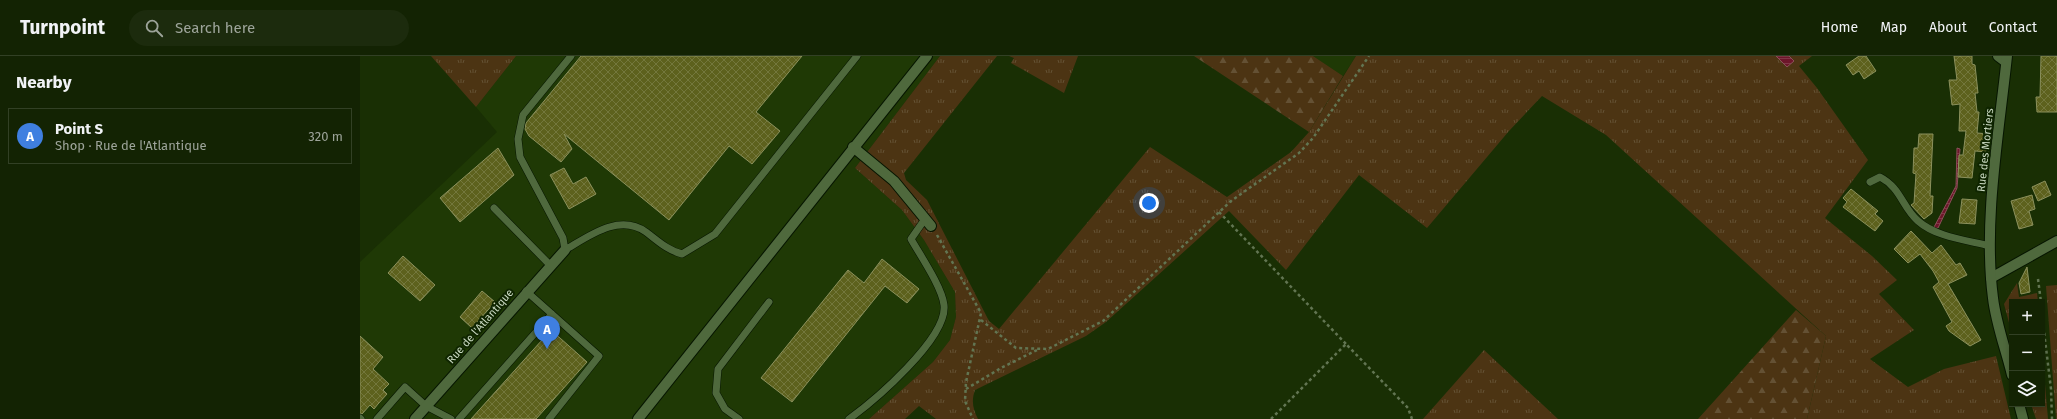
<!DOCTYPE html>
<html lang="en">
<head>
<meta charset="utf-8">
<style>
	body { margin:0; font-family:"Fira Sans",sans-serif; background:#1c2b0d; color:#f1f3f6 }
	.controls { position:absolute; right:12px; bottom:12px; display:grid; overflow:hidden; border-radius:0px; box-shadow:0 2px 6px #0003 }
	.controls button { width:36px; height:36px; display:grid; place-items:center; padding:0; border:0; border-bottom:1px solid #324025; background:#132303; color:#f1f3f6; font:20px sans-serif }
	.you { position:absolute; left:789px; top:147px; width:14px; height:14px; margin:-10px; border:3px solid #fff; border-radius:50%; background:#1a73e8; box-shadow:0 0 0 6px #1a73e833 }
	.badge { display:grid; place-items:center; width:26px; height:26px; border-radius:50%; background:#d79bf9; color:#fff; font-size:13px; font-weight:700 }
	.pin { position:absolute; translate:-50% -33px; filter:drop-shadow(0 1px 2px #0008) }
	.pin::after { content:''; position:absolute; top:21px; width:14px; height:12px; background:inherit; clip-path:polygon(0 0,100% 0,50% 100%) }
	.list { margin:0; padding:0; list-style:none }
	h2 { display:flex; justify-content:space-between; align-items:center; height:52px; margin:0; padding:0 16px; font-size:17px }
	h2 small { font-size:13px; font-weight:400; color:#9da49a }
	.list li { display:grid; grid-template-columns:26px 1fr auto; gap:12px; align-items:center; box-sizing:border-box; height:56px; margin:0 8px 8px; padding:0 8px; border:1px solid #324025; border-radius:0px }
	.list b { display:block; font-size:15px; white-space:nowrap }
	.list p { margin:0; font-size:13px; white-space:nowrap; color:#9da49a }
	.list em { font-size:13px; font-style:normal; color:#9da49a }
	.icon { flex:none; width:22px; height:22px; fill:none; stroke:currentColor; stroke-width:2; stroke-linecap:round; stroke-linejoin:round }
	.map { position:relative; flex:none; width:1697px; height:363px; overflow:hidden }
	header { display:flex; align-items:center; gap:24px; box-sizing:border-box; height:56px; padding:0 20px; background:#132303; border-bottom:1px solid #324025 }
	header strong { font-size:19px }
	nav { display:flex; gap:22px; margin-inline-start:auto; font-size:14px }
	.search { width:280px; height:36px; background:#1c2b0d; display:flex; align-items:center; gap:10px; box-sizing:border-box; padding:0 14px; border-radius:22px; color:#9da49a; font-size:15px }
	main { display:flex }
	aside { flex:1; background:#132303 }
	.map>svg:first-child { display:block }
	.built { fill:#1f3905 }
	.grass { fill:url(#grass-tufts) }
	.forest { fill:url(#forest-firs) }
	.water { fill:url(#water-rules); stroke:#895057 }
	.building { fill:url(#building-cross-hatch); stroke:#8c915d }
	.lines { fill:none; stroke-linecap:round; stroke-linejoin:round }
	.service-casing { stroke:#061500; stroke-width:8 }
	.minor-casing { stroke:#061500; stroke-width:12 }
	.tertiary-casing { stroke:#061500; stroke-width:12 }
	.secondary-casing { stroke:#061500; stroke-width:12 }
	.path { stroke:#627552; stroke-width:2.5; stroke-dasharray:3 3; stroke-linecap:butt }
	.service { stroke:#4f693d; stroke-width:7 }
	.minor { stroke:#4f693d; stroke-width:10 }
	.tertiary { stroke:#4f693d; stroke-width:10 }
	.secondary { stroke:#4f693d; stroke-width:10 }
	.labels { text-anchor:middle; stroke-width:4; stroke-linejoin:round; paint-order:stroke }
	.street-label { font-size:11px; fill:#c9d8c0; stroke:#0f2500 }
</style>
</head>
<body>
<header>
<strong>Turnpoint</strong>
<div class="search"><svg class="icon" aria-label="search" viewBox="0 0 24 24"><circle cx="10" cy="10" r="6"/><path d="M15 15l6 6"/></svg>Search here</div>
<nav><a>Home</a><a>Map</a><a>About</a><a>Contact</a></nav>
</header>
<main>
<aside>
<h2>Nearby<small></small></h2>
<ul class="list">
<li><span class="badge" style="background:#3f7fe0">A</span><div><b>Point S</b><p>Shop · Rue de l'Atlantique</p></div><em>320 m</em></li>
</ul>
</aside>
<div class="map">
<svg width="1697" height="363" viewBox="0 0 1697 363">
	<defs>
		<pattern id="grass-tufts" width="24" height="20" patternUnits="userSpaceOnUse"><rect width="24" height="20" fill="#4c3413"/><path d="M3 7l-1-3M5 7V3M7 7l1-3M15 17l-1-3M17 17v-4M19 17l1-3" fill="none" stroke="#645134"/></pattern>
		<pattern id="forest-firs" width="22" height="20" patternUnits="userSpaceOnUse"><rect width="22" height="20" fill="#4c3413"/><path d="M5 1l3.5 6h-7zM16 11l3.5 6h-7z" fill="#645134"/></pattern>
		<pattern id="water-rules" width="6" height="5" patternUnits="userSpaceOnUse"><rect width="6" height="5" fill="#6d162a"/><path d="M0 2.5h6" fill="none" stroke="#803747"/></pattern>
		<pattern id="building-cross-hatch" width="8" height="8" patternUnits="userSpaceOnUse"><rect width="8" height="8" fill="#5d611d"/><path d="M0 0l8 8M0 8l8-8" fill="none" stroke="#73773c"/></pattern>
	</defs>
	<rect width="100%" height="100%" fill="#192f04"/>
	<path class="built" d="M156,0H580L495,112L542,154L564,184L595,236L596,261L590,284L573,306L509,363H0V206L137,76L116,51Z
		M953,0H996L983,20Z"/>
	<path class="grass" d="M71,0H156L116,51Z
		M580,0H637L544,117L546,124L567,144L629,265L639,273L790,91L867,141L931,96L949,76L996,0H1452L1439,10L1457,32L1508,104L1465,162L1512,200L1537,224L1519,238L1554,274L1510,303L1548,331L1584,313L1636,300L1651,363H1447L1466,280L1246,79L1182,40L1149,75L1067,172L999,119L926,214L869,155L746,266L726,280L615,334C611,345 613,353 618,363H576L559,350L545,363H509L573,306L590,284L596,261L595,236L564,184L542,154L495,112Z
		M649,0H718L704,37L651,7L654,2Z
		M1657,227L1659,241L1677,237L1678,246H1652V278L1644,248Z
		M1697,229V363H1696L1686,230Z
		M1682,293L1688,363H1676L1671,348H1682Z
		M1124,294L1198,363H1063Z"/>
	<path class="forest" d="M834,0H953L983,20L949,76Z
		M1436,254L1466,280L1447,363H1338Z"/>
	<path class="water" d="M1416,0H1429L1434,5L1427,11Z
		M1597,92L1600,93L1597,132L1578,172L1573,173L1596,130Z"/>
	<path class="building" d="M221,0H442L396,56L420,75L392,108L369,90L309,164L204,78L212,93L201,106L169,80L165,73L166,67Z
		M1499,0H1506L1516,15L1504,23L1499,15L1493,19L1486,9Z
		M1594,0H1612V8L1615,9L1618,37H1615L1617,56H1619L1617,77L1630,78L1628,96L1615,95L1612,122L1598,121L1599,99H1603L1606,75H1599L1600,48L1592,49L1589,24H1597Z
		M1681,0H1697V56H1677L1676,41H1680Z
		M1559,78H1573L1570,140H1573L1572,157L1564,163L1551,149L1554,147L1556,118L1553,117L1554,92H1558Z
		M138,92L154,119L100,166L80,142Z
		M204,112L213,128L226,121L236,138L209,153L190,119Z
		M1685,125L1691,139L1678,145L1672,131Z
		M1491,133L1518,155L1515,158L1523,165L1515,175L1483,151L1487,146L1483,142Z
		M1672,139L1675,153L1669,155L1673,169L1659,173L1651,145Z
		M1602,143L1617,144L1615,168L1599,167Z
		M1551,175L1572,197L1581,189L1596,209L1600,207L1603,212L1607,219L1588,228L1621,284L1610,290L1589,275L1586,270L1592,266L1573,231L1579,226L1573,215L1560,198L1548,207L1534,193Z
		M43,200L75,229L60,245L28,217Z
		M522,203L559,233L547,247L525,230L432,346L401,322L488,214L504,227Z
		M1667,211L1670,236L1661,238L1659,227Z
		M122,235L135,246L112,272L100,261Z
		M191,274L227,306L176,363H111Z
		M0,280L23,301L13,313L29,328L23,334L27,338L18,348L14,353L10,349L2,358L0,357Z"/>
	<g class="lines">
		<g class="service-casing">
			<path id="service" d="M211,0L163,59L158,83L160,101L203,182L205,194C229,180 259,157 286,176C298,185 307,194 322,198L355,178L497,0
				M1510,126L1520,121C1541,132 1542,151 1558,165C1576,181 1606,184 1630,190
				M134,152L190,209
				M166,235L239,300L189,363
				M0,362L1,363
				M17,363L45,331L66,350L91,363
				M99,363L192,258
				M379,363L365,353L356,337L358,313L409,246
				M489,363C514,345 588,282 584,249C582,231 560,199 551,183L565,163"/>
		</g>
		<g class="minor-casing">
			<path id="minor" d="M1638,0L1646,6
				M493,91L534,125L571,170
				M1631,222L1697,185
				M55,363L205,194"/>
		</g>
		<g class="tertiary-casing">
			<path id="tertiary" d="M1647,0C1639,77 1623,166 1633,242C1636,268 1646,294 1652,319
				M1659,348L1663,363"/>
		</g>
		<g class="secondary-casing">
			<path id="secondary" d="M278,363L567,0"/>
		</g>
		<path class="path" d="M859,156L986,288
			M577,179L621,257L606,326L605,345L613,363
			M1678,223L1681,246
			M1682,259L1691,333L1692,363
			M621,264L656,292L688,293L743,265L871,145L939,97L953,82L1009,0
			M606,333L641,312L679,293
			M911,363L986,288L1048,352L1052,363"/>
		<use href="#service" class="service"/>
		<use href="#minor" class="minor"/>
		<use href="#tertiary" class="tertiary"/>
		<use href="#secondary" class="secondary"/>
	</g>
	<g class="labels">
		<g class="street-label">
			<text transform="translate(1625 94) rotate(-84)" y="4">Rue des Mortiers</text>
			<text transform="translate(120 270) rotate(-49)" y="4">Rue de l'Atlantique</text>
		</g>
	</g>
</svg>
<div class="controls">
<button>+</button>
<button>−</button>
<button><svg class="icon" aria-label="layers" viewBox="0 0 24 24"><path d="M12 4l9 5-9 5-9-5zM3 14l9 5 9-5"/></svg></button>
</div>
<div class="you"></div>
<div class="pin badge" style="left:187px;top:293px;background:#3f7fe0">A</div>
</div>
</main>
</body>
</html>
